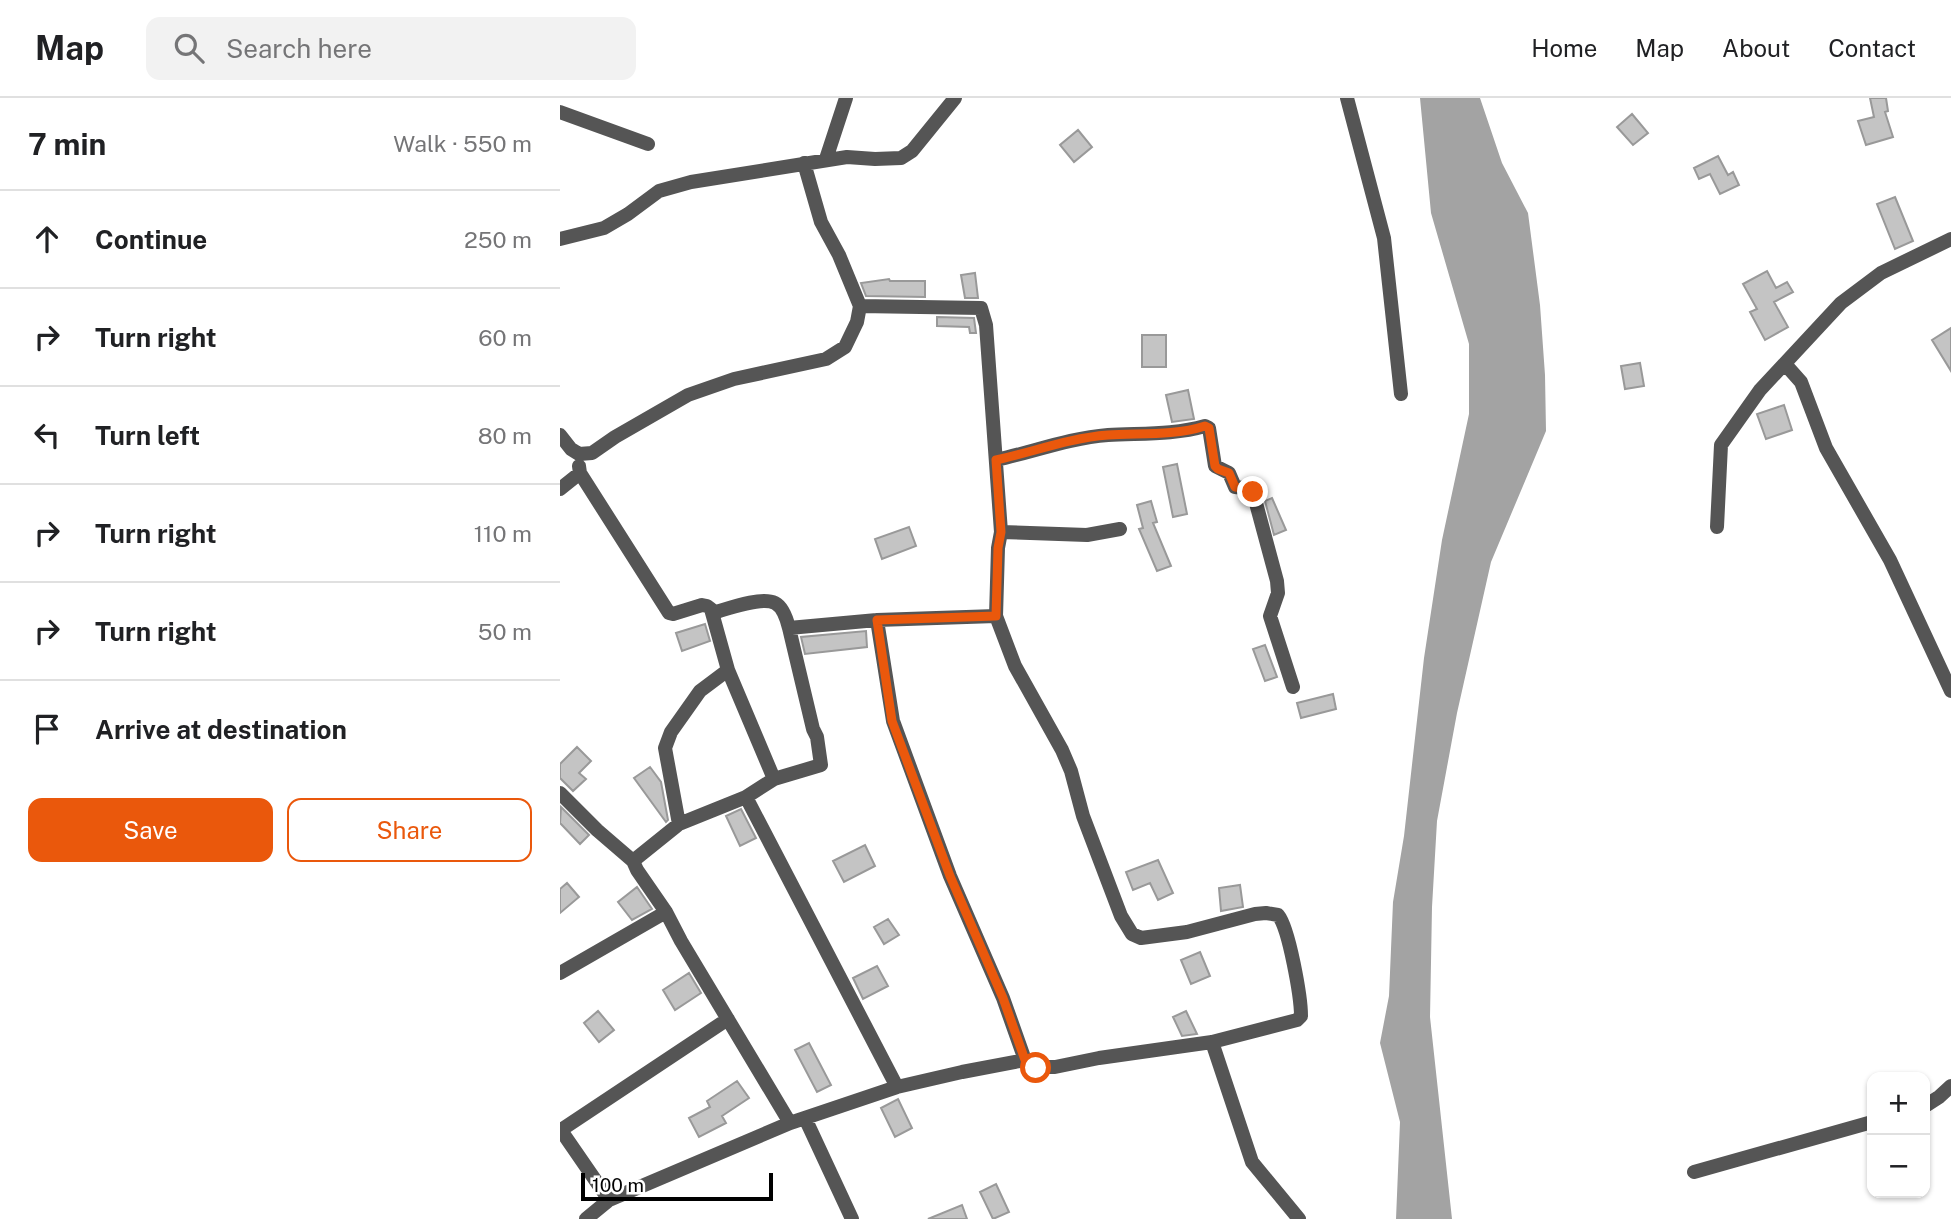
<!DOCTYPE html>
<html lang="en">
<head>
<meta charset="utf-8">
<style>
	body { margin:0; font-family:"Public Sans",sans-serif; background:#f2f2f2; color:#202124 }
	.controls { position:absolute; right:21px; bottom:21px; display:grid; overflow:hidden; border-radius:14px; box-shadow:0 2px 5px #0004 }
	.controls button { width:63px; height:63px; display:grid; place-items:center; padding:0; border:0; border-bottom:2px solid #e0e0e0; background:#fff; color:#202124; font:35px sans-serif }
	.scale { position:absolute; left:21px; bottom:18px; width:192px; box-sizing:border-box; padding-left:7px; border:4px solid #000; border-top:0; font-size:19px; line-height:24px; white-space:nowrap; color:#000; -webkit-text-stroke:5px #fff; paint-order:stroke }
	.stop { position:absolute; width:21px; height:21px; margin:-16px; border:5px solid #ea580c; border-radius:50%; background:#fff }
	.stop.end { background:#ea580c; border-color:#fff; box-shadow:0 2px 7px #0008 }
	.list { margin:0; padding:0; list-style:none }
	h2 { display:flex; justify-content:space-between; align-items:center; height:91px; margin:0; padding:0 28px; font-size:30px }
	h2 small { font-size:23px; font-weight:400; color:#757577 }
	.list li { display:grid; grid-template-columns:46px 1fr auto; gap:21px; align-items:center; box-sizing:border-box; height:98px; padding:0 28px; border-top:2px solid #e0e0e0 }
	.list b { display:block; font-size:26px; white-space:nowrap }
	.list em { font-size:23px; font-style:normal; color:#757577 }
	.actions { display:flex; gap:14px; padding:21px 28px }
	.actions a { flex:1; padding:16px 0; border:2px solid #ea580c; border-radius:14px; text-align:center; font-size:24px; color:#ea580c }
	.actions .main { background:#ea580c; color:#fff }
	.icon { flex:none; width:38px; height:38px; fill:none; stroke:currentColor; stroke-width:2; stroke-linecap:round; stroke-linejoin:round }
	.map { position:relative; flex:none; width:1391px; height:1121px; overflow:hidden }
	header { display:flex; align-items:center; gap:42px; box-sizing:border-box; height:98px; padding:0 35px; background:#fff; border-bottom:2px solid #e0e0e0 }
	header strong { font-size:33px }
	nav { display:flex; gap:38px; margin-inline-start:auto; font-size:24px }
	.search { width:490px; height:63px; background:#f2f2f2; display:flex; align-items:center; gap:18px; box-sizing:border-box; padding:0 24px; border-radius:14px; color:#757577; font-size:26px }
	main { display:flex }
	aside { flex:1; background:#fff }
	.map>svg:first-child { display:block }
	.water { fill:#a3a3a3 }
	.building { fill:#c4c4c4; stroke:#999; stroke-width:2 }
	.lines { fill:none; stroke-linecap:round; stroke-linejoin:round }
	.minor { stroke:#555; stroke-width:14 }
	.route { stroke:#ea580c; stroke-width:9 }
</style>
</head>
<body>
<header>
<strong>Map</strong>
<div class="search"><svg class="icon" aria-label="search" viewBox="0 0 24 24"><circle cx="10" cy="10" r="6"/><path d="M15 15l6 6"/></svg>Search here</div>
<nav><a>Home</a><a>Map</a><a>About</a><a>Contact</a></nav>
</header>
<main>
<aside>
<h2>7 min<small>Walk · 550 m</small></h2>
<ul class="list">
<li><svg class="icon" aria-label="ahead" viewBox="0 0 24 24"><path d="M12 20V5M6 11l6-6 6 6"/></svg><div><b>Continue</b></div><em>250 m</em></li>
<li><svg class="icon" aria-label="right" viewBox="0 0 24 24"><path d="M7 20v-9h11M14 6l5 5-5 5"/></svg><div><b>Turn right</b></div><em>60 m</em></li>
<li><svg class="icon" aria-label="left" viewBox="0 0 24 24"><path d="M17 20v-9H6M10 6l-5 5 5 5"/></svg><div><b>Turn left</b></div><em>80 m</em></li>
<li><svg class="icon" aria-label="right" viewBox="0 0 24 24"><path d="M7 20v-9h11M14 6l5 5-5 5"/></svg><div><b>Turn right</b></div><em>110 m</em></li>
<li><svg class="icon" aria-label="right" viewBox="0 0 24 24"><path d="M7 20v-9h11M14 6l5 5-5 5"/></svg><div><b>Turn right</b></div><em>50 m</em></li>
<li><svg class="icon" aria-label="arrive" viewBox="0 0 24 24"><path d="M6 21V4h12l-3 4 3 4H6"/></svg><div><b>Arrive at destination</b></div></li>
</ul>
<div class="actions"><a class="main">Save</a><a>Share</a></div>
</aside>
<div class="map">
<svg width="1391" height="1121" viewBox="0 0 1391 1121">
	<rect width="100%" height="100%" fill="#fff"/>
	<path class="water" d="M860,0H920L942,65L968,115L980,207L985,277L986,333L931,464L897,615L877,723L872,809L870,919L892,1121H836L840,1024L820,945L829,898L833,804L844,738L864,560L882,442L909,316V246L871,115Z"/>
	<path class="building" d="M1310,0H1326L1328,13L1325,14L1333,39L1306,47L1298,23L1314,19Z
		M1072,16L1088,35L1073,47L1057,29Z
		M518,32L532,49L514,64L500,47Z
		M1158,58L1168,77L1173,74L1179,87L1160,96L1150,76L1139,81L1134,70Z
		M1335,99L1353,143L1335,151L1317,106Z
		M1207,173L1216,190L1227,184L1233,194L1214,204L1228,229L1205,242L1190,214L1197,211L1183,186Z
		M415,175L418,200H405L401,177Z
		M329,181L330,183H365V199L306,198L301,185Z
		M377,219L414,220L416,235H410L409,229L377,228Z
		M1391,230V273L1372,242Z
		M582,237H606V269H582Z
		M1080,265L1084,288L1065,291L1061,268Z
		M628,292L634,321L612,324L606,297Z
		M1224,307L1232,332L1206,341L1197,316Z
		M617,366L627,416L613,419L603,369Z
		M712,400L726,432L714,437L705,403Z
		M591,403L597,424L593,425L611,468L597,473L579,431L583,430L577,407Z
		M349,429L356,448L322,461L315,441Z
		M145,526L150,543L122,553L116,535Z
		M306,533L307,549L245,556L241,539Z
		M705,547L717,579L705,583L693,551Z
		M773,596L776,611L741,620L737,605Z
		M17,649L31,663L19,675L26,681L13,693L0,680V666Z
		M90,669L101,684L108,722L106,724L74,680Z
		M1,709L29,737L20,746L0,725Z
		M181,711L196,740L180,748L166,718Z
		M305,747L315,768L284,784L273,763Z
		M598,762L613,795L598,802L590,785L573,792L566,774Z
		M7,785L19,799L0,815V791Z
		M680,787L683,809L661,813L659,790Z
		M77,789L92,811L72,822L58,804Z
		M328,821L339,837L324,846L314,829Z
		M640,854L650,878L631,886L621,862Z
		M317,868L328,888L303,901L293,880Z
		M129,875L141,895L115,912L103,892Z
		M38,913L54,932L39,944L24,925Z
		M626,913L637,936L622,938L613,919Z
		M249,945L271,987L257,994L235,952Z
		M177,983L189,1000L162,1018L166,1025L139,1039L129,1020L150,1009L147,1003Z
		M338,1001L352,1030L335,1039L321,1010Z
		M436,1086L449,1114L433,1121L420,1094Z
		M402,1107L407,1121H368Z"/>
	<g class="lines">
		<path class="minor" d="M787,0L824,140L841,296
			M0,14L88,46
			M266,61L286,0
			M0,141L44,130L68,116L99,93L131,84L287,59L315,61L341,60L352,53L395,0
			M300,208L421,210L426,227L441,434L438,450L436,518
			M1225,266L1241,284L1266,350L1330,462L1391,593
			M0,337L11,351L19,356L32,355L55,339L128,297L174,281L266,261L285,249L297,224L300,208L279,157L261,124L244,65
			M436,362C473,354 509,340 548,337C580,335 614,337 645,328L649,330L655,368L669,375L675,389L692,391L693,394L717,483L718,495L710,518L733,589
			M20,375L109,515L113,516L142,507L147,508L151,511L168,572L214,681
			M0,391L20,375L19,368
			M1157,429L1161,347L1200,292L1281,205L1321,175L1391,141
			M441,434L527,437L560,431
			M317,522L333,623L390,778L443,900L465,962
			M0,695L37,732L73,763L77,772L106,814L121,843L230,1025
			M186,699L337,989
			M119,726L105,650L111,634L140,593L168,572
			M73,763L119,726L186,699L214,681L261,667L257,639L253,631L229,530
			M0,875L106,814
			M652,944L692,1064L739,1121
			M1365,1008L1379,999L1391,988
			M245,1020L292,1121
			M0,1031L49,1102
			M1,1032L168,921
			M1134,1074L1312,1024
			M26,1121L49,1102L230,1025L337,989L402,974L465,962L470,969H495L539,960L652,944L737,922L741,918C741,899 729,830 718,817L706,815L695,816L627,834L581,840L572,836L561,818L523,718L511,673L502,652L455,568L436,518L317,522L229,530C227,522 223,509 215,505C201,498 167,511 153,515"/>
	</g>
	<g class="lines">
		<path class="route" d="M476,970L468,968L465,962L443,900L390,778L332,623L317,522L436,518L438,450L441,434L436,362C473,354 509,340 548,337C580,335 614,338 645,328L649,330L655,368L658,371L669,375L675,389L692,391L693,394"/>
	</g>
</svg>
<div class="controls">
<button>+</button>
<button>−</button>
</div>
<div class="scale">100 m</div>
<div class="stop" style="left:476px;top:970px"></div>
<div class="stop end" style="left:693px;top:394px"></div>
</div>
</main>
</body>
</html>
